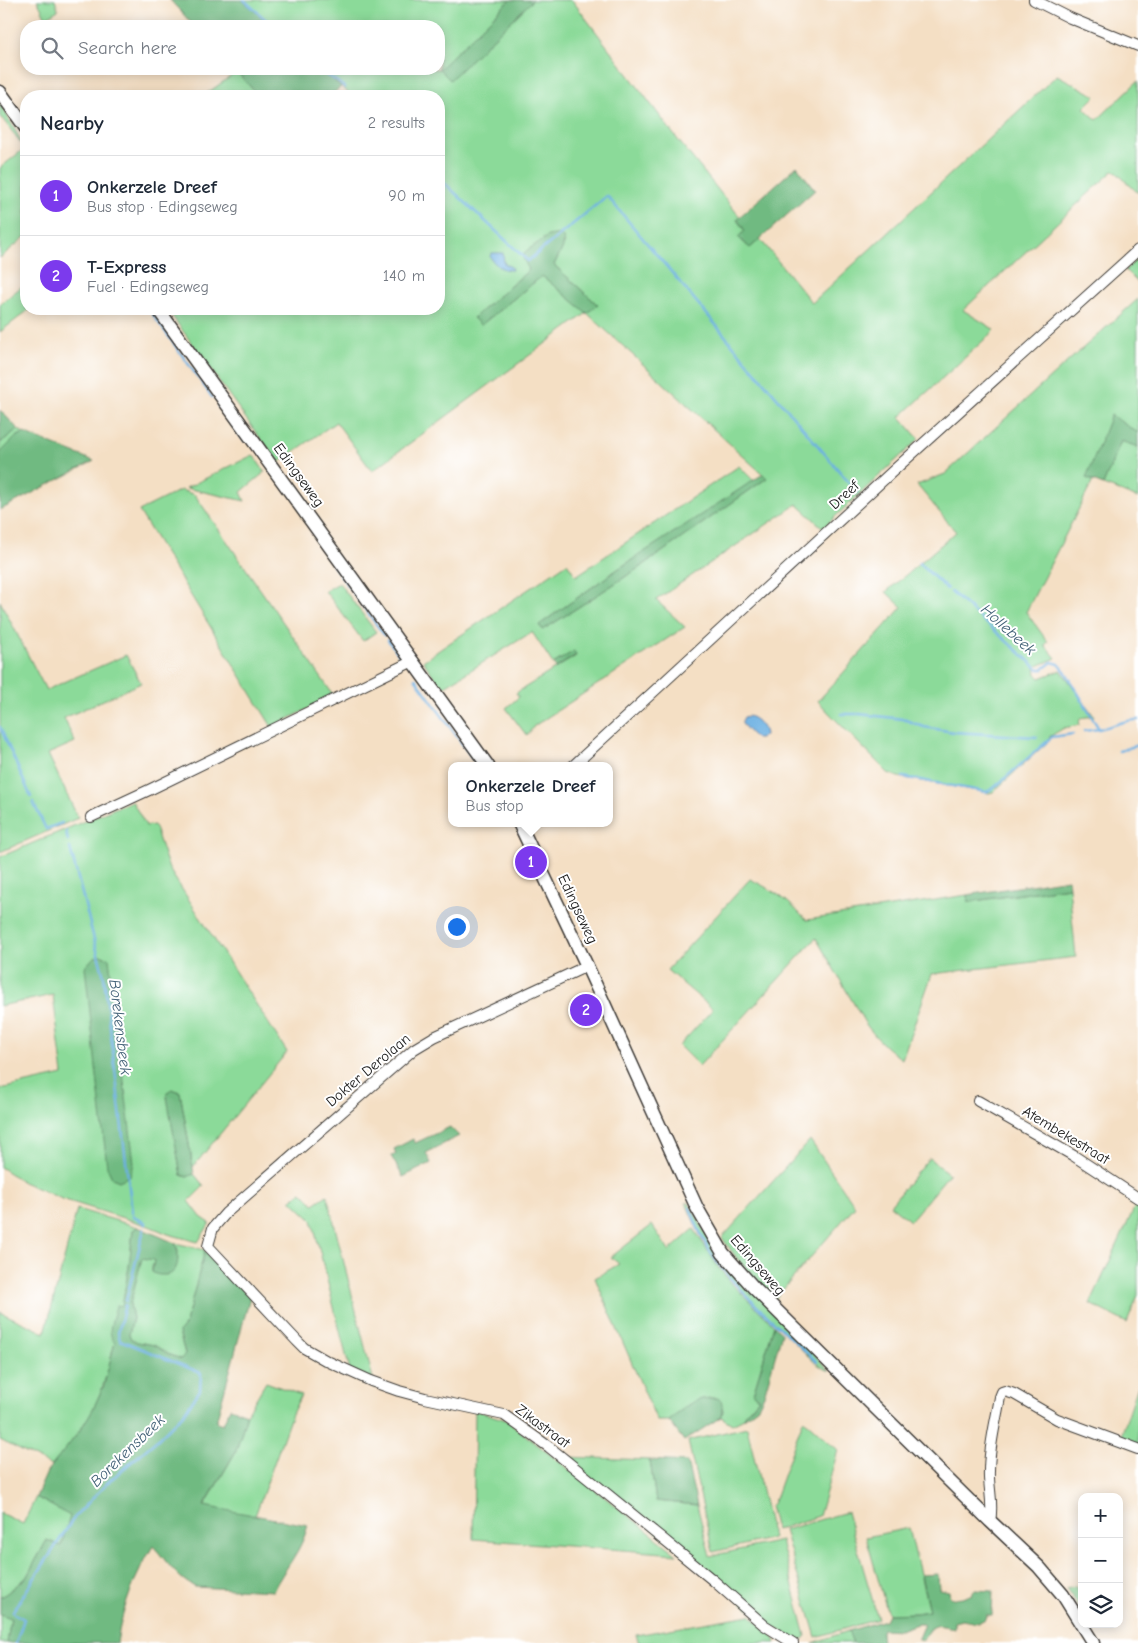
<!DOCTYPE html>
<html lang="en">
<head>
<meta charset="utf-8">
<style>
	body { margin:0; font-family:"Comic Neue",sans-serif; background:#f6f6f7; color:#1f2937 }
	.controls { position:absolute; right:15px; bottom:15px; display:grid; overflow:hidden; border-radius:10px; box-shadow:0 2px 12px #0003 }
	.controls button { width:45px; height:45px; display:grid; place-items:center; padding:0; border:0; border-bottom:1px solid #e0e1e3; background:#fff; color:#1f2937; font:25px sans-serif }
	.you { position:absolute; left:456px; top:926px; width:18px; height:18px; margin:-12px; border:4px solid #fff; border-radius:50%; background:#1a73e8; box-shadow:0 0 0 8px #1a73e833 }
	.badge { display:grid; place-items:center; width:32px; height:32px; border-radius:50%; background:#7c3aed; color:#fff; font-size:16px; font-weight:700 }
	.pin { position:absolute; translate:-50% -50%; border:2px solid #fff; box-shadow:0 1px 5px #0006 }
	.popup { position:absolute; left:448px; top:762px; width:165px; height:65px; box-sizing:border-box; display:grid; place-content:center; border-radius:10px; background:#fff; filter:drop-shadow(0 1px 4px #0005); font-size:16px; white-space:nowrap; color:#747a83 }
	.popup b { font-size:19px; color:#1f2937 }
	.popup::after { content:''; position:absolute; left:50%; top:100%; margin-left:-10px; border:10px solid transparent; border-top-color:#fff }
	.list { margin:0; padding:0; list-style:none }
	h2 { display:flex; justify-content:space-between; align-items:center; height:65px; margin:0; padding:0 20px; font-size:21px }
	h2 small { font-size:16px; font-weight:400; color:#747a83 }
	.list li { display:grid; grid-template-columns:32px 1fr auto; gap:15px; align-items:center; box-sizing:border-box; height:80px; padding:0 20px; border-top:1px solid #e0e1e3 }
	.list b { display:block; font-size:19px; white-space:nowrap }
	.list p { margin:0; font-size:16px; white-space:nowrap; color:#747a83 }
	.list em { font-size:16px; font-style:normal; color:#747a83 }
	.icon { flex:none; width:28px; height:28px; fill:none; stroke:currentColor; stroke-width:2; stroke-linecap:round; stroke-linejoin:round }
	.map { position:relative; flex:none; width:1138px; height:1643px; overflow:hidden }
	.search { position:absolute; background:#fff; box-shadow:0 2px 12px #0003; left:20px; top:20px; width:425px; height:55px; display:flex; align-items:center; gap:12px; box-sizing:border-box; padding:0 18px; border-radius:20px; color:#747a83; font-size:19px }
	.panel { position:absolute; background:#fff; box-shadow:0 2px 12px #0003; left:20px; top:90px; width:425px; height:225px; border-radius:20px }
	.map>svg:first-child { display:block }
	.green { fill:#8bda99; stroke:#547b5a; fill-rule:evenodd }
	.forest { fill:#70ba81; stroke:#466b4e }
	.water { fill:#6cb0e2; stroke:#44667f }
	.lines { fill:none; stroke-linecap:round; stroke-linejoin:round }
	.stream { stroke:#6cb0e2; stroke-width:2.5 }
	.minor-casing { stroke:#3c3935; stroke-width:12 }
	.major-casing { stroke:#3c3935; stroke-width:15 }
	.minor { stroke:#fff; stroke-width:10 }
	.major { stroke:#fff; stroke-width:12 }
	.labels { text-anchor:middle; stroke-width:4; stroke-linejoin:round; paint-order:stroke }
	.street-label { font-size:15px; fill:#1c1c1c; stroke:#fff }
	.water-label { font-size:16px; font-style:italic; fill:#405f75; stroke:#fff }
</style>
</head>
<body>
<div class="map">
<svg width="1138" height="1643" viewBox="0 0 1138 1643">
	<rect width="100%" height="100%" fill="#fff"/>
	<filter id="ink" filterUnits="userSpaceOnUse"><feTurbulence type="fractalNoise" baseFrequency=".02" numOctaves="2"/><feDisplacementMap in="SourceGraphic" scale="10" xChannelSelector="R" yChannelSelector="G"/><feConvolveMatrix kernelMatrix="1 2 1 2 8 2 1 2 1" color-interpolation-filters="sRGB"/></filter>
	<filter id="wash" filterUnits="userSpaceOnUse"><feTurbulence type="fractalNoise" baseFrequency=".0096" numOctaves="4" result="noise"/><feDisplacementMap in="SourceGraphic" scale="20" xChannelSelector="R" yChannelSelector="G"/><feGaussianBlur stdDeviation="1.12" result="paint"/><feColorMatrix in="noise" values="0 0 0 0 0 0 0 0 0 0 0 0 0 0 0 0 0 1.4 0 .05"/><feComposite in="paint" operator="in"/></filter>
	<g filter="url(#wash)">
		<rect width="100%" height="100%" fill="#f4dfc4"/>
		<path class="green" d="M37,0H55L58,10L46,18Z
			M242,0H510L440,69L450,79L533,0H572L678,140L740,217L737,220L745,231L738,237L750,248L760,239L812,303L1057,75L1096,96L1084,108L1097,120L1138,81V193L1114,170L963,310L995,330L900,417L919,439L823,528L797,504L656,600L685,627L534,726L527,736L506,708L519,697L516,693L576,656L574,652L553,664L532,632L442,688L423,661L567,563L576,576L739,466L754,481L615,571L539,625L543,630L645,564L767,478L587,313L372,471L336,422L278,463L167,309H439V96H352L321,69H439V26H272ZM548,236L565,242L554,265L598,305L587,312L542,276L481,325L473,318L529,270L525,252Z
			M237,72L259,96H203Z
			M0,103L26,150V236L0,258V168L25,148L0,116Z
			M1138,258V283L1125,270Z
			M26,283V309H30L0,332V304Z
			M1138,299V433L1111,416L1087,478L1093,481L1026,612L1048,642L1045,645L1056,658L1035,667L1036,674L1040,678L1061,670L1094,716L1080,718L1079,725L1064,728L1049,737L1050,740L993,792L989,793L898,777L888,773L831,715L818,701L902,607L886,592L956,532L917,485L945,474L1055,373Z
			M18,429L24,433L16,437L0,453V443Z
			M1121,441L1138,447V498L1103,485Z
			M253,455L265,472L241,492L245,501L186,488Z
			M181,490L195,495L334,696L272,727L139,511Z
			M339,583L376,632L363,641L325,591Z
			M0,601L46,690L126,655L141,683L64,718L75,742L48,754L78,818L0,852Z
			M132,801L146,826L154,825L169,869L287,1052L193,1167L180,1092H167L181,1175L187,1177L194,1174L204,1186L189,1201L201,1217L210,1223L198,1242L168,1234L149,1226L62,1199L23,1182L0,1167V1089L63,1075L53,995L0,1006V857Z
			M750,879C764,886 777,893 789,903C795,908 800,915 807,920L967,895L968,902L1069,887L1076,957L932,974L902,1059C887,1049 876,1038 865,1023L816,938L699,1066L679,1046L713,1009L667,970Z
			M810,1140L855,1206L774,1300C754,1281 738,1261 722,1238Z
			M929,1158L949,1174L910,1221L890,1205Z
			M302,1192L314,1204L327,1195L373,1379L350,1371L312,1220L291,1200Z
			M1138,1200V1295L1127,1323L1090,1304Z
			M686,1203H689L709,1239L830,1371C815,1366 804,1351 792,1340C768,1316 742,1293 720,1266C705,1247 695,1225 686,1203Z
			M77,1209L138,1227L133,1230L129,1267L122,1306L112,1323L110,1331L115,1342C109,1365 104,1388 93,1409C82,1430 66,1448 52,1466L0,1440V1312L45,1333Z
			M652,1225L669,1251L694,1229L718,1267L734,1286L774,1325L753,1394L759,1398L746,1413L744,1418L732,1424L721,1417L723,1411L717,1398C691,1398 688,1405 669,1421H657L595,1278L619,1264L611,1257Z
			M175,1243L205,1250L186,1323L179,1332L185,1354L181,1359L170,1355L154,1345L137,1342L131,1339L129,1334L133,1318L130,1304L142,1258L155,1260L152,1267V1272L177,1262L178,1250Z
			M266,1382L301,1395L291,1416L255,1516L204,1507L236,1451L247,1414Z
			M1138,1386V1446L1120,1439Z
			M475,1410L506,1420L677,1554L473,1539Z
			M803,1420L809,1424L838,1450L819,1516L776,1530L770,1506L773,1504Z
			M747,1427L773,1538L713,1552L688,1441Z
			M565,1457L650,1460L656,1501L697,1505L710,1556L781,1541L806,1636L802,1640H798L768,1624Z
			M36,1497L71,1516L61,1546L47,1540L26,1578L3,1596H0V1513L23,1524Z
			M847,1512L878,1619L816,1637L784,1530Z
			M909,1528L929,1611L916,1613L888,1614L866,1537Z
			M1075,1586L1082,1598V1607L1080,1608L1066,1588Z
			M0,1614L11,1617L7,1643H0Z
			M750,1615L774,1637L776,1643H639L636,1635Z
			M848,1631L853,1643H813Z"/>
		<path class="forest" d="M170,0H242L272,26H194Z
			M510,0H533L450,80L439,69Z
			M234,69H321L341,87L330,96H259Z
			M797,166L815,190L750,248L738,237L745,231L737,219Z
			M560,234C570,242 558,255 554,265L598,305L587,313L542,276L481,325L473,318L529,270L523,258L525,252L548,236Z
			M0,410L18,429L0,443Z
			M1111,415L1138,433V447L1121,441L1103,485L1086,478Z
			M24,433L94,461L0,510V453L16,437Z
			M763,474L767,478L645,564L543,630L539,625L615,571Z
			M574,651L576,655L556,668L553,664Z
			M1068,879L1069,887L968,902L967,895Z
			M100,955L109,958L134,1163L130,1176L119,1181L112,1178L107,1167L85,967L93,958Z
			M172,1089L180,1092L194,1174L187,1177L181,1175L167,1097V1092Z
			M450,1127L459,1136L426,1153L431,1163L403,1177L391,1156L396,1154L394,1149L413,1139L415,1143Z
			M138,1227L175,1243C180,1253 180,1276 164,1275C159,1275 156,1275 152,1272L154,1260L142,1258L130,1304L133,1318L129,1334L131,1339L137,1342L154,1345L170,1355L181,1359L183,1357L185,1353L179,1332L186,1323L205,1250L250,1297L216,1422L223,1424L230,1408L247,1414L236,1451L204,1506L308,1525C301,1553 285,1567 273,1591L195,1587C176,1578 166,1560 153,1546C135,1576 122,1608 117,1643H7L11,1618L0,1614V1596H3L26,1578L47,1540L61,1546L70,1516L36,1497L47,1472L79,1432L93,1409L104,1385L115,1342C105,1333 114,1317 116,1305L122,1306L129,1267L133,1230Z
			M774,1325L782,1333L764,1395L758,1407L744,1418L746,1413L759,1399L753,1394Z
			M717,1398L721,1400L723,1411L721,1417L684,1441L669,1421C688,1405 691,1398 717,1398Z
			M650,1460L687,1462L697,1505L656,1501Z
			M938,1574L939,1589L949,1591L950,1597C959,1600 964,1598 972,1594L974,1590L993,1591L992,1615H986L985,1619L978,1623L962,1620L954,1622V1628C934,1624 932,1623 922,1641L918,1638L924,1624H917L900,1630L883,1629L881,1633L882,1643H853L848,1631L885,1620L888,1614L916,1613L929,1611L921,1575Z"/>
		<path class="water" d="M492,253H503L504,263L511,267L512,270C503,271 493,264 490,256Z
			M748,716C756,717 765,727 765,735L760,739H756L742,724V721L744,717Z"/>
		<g class="lines">
			<path class="stream" d="M244,0L273,26
				M319,69C328,77 337,80 345,88
				M439,178L528,261L607,196L857,492
				M151,312L212,397
				M218,406L244,440
				M919,563L947,589
				M333,565L384,635
				M951,592L1038,669H1043L1052,662L1059,664L1065,671L1099,729C1111,727 1125,719 1138,720
				M388,640L404,661
				M415,678L478,766
				M841,714H859L903,719L924,727L954,732L1037,737
				M0,727L31,797
				M1084,731L1099,729
				M1119,751L1138,745
				M903,777L986,792L995,787L1052,737L1073,734
				M33,802L46,829L62,823
				M66,831L68,841
				M70,848L104,977L132,1212
				M690,1208C697,1228 706,1247 718,1263C746,1300 784,1330 817,1362
				M133,1216V1217L146,1223L145,1225
				M126,1301L144,1229
				M16,1643L24,1619L13,1613V1611L74,1518L107,1483L157,1440L183,1414L196,1396L200,1390L201,1373L120,1340L118,1333L125,1305"/>
		</g>
	</g>
	<g filter="url(#ink)">
		<g class="lines">
			<g class="minor-casing">
				<path id="minor" d="M1034,0L1070,18L1138,46
					M573,766L893,471L1138,250
					M91,817L149,790L413,661
					M587,966L434,1037L414,1049L226,1213L213,1228L208,1246L297,1341L304,1348L327,1361L371,1381L399,1391L425,1398L504,1415L549,1447L659,1536L714,1581L764,1625L793,1643
					M978,1101L1074,1156L1138,1198
					M990,1521C994,1504 988,1487 989,1471C989,1446 996,1421 1000,1397L1002,1392L1005,1391L1014,1394L1057,1419L1138,1449"/>
			</g>
			<g class="major-casing">
				<path id="major" d="M0,92L26,128
					M158,309L488,766
					M519,823L587,966L697,1208L723,1253L754,1288L990,1521L1039,1567L1063,1595L1093,1643"/>
			</g>
			<use href="#minor" class="minor"/>
			<use href="#major" class="major"/>
		</g>
	</g>
	<g class="labels">
		<g class="street-label">
			<text transform="translate(299 475) rotate(54)" y="5">Edingseweg</text>
			<text transform="translate(844 495) rotate(-43)" y="5">Dreef</text>
			<text transform="translate(578 909) rotate(65)" y="5">Edingseweg</text>
			<text transform="translate(368 1070) rotate(-40)" y="5">Dokter Derolaan</text>
			<text transform="translate(1066 1135) rotate(31)" y="5">Atembekestraat</text>
			<text transform="translate(758 1265) rotate(49)" y="5">Edingseweg</text>
			<text transform="translate(543 1426) rotate(36)" y="5">Zikastraat</text>
		</g>
		<g class="water-label">
			<text transform="translate(1009 629) rotate(42)" y="6">Hollebeek</text>
			<text transform="translate(121 1027) rotate(83)" y="6">Borekensbeek</text>
			<text transform="translate(127 1450) rotate(-44)" y="6">Borekensbeek</text>
		</g>
	</g>
</svg>
<div class="controls">
<button>+</button>
<button>−</button>
<button><svg class="icon" aria-label="layers" viewBox="0 0 24 24"><path d="M12 4l9 5-9 5-9-5zM3 14l9 5 9-5"/></svg></button>
</div>
<div class="you"></div>
<div class="pin badge" style="left:531px;top:862px">1</div>
<div class="popup"><b>Onkerzele Dreef</b>Bus stop</div>
<div class="pin badge" style="left:586px;top:1010px">2</div>
<div class="search"><svg class="icon" aria-label="search" viewBox="0 0 24 24"><circle cx="10" cy="10" r="6"/><path d="M15 15l6 6"/></svg>Search here</div>
<section class="panel">
<h2>Nearby<small>2 results</small></h2>
<ul class="list">
<li><span class="badge">1</span><div><b>Onkerzele Dreef</b><p>Bus stop · Edingseweg</p></div><em>90 m</em></li>
<li><span class="badge">2</span><div><b>T-Express</b><p>Fuel · Edingseweg</p></div><em>140 m</em></li>
</ul>
</section>
</div>
</body>
</html>
